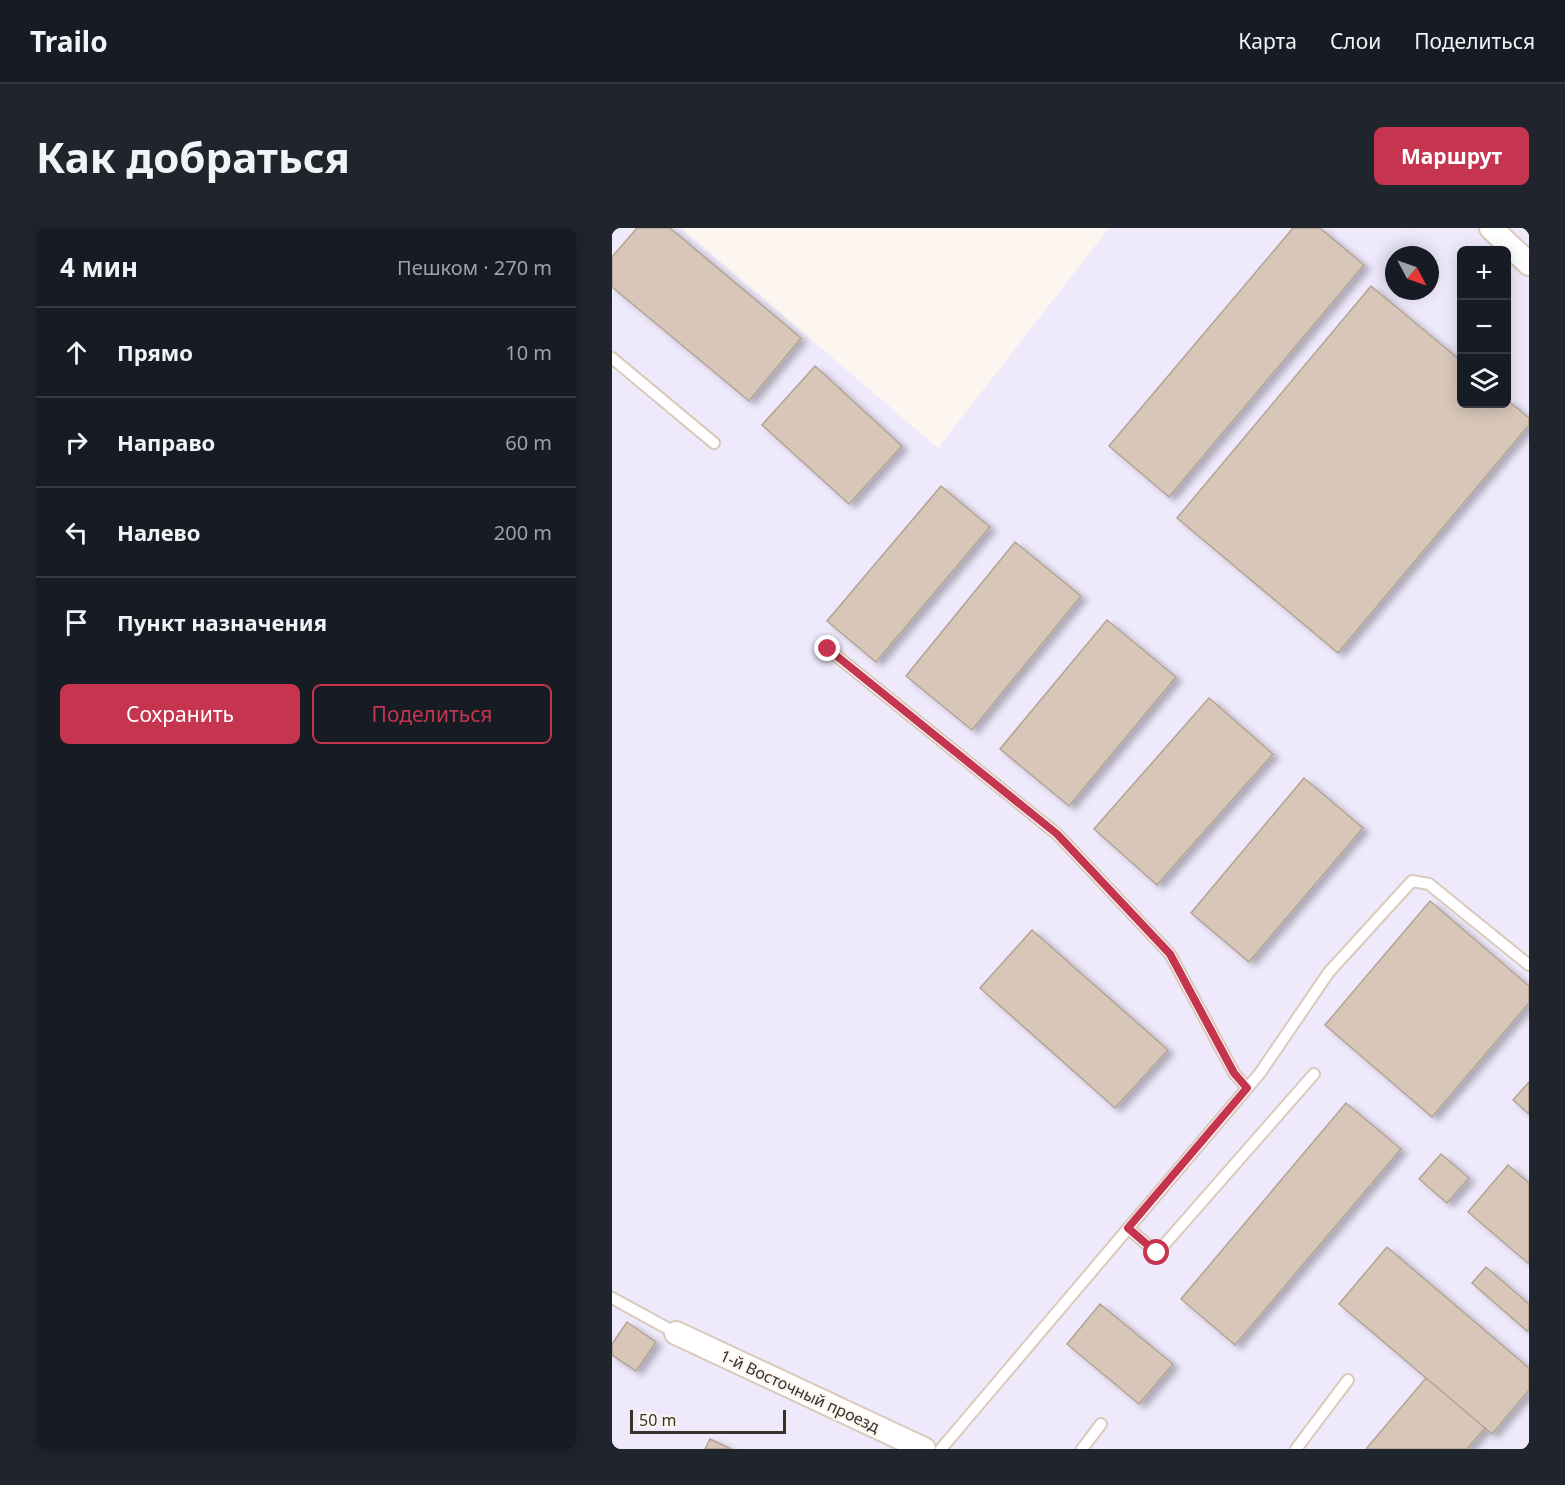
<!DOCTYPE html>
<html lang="ru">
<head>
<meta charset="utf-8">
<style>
	body { margin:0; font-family:"Noto Sans",sans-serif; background:#20242c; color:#f1f3f6 }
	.controls { position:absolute; right:18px; top:18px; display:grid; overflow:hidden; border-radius:9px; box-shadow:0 3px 15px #0003 }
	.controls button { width:54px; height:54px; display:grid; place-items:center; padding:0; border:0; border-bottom:2px solid #363941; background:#171b24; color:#f1f3f6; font:30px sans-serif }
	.compass { position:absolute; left:773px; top:18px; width:54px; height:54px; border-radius:50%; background:#171b24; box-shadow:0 3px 15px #0003; rotate:131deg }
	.scale { position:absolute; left:18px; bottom:15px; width:156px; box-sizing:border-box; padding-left:6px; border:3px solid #38312c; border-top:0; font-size:16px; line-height:21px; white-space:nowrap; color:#38312c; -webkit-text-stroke:4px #fdf6f0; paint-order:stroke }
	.stop { position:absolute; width:18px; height:18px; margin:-14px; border:4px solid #c63550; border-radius:50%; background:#fff }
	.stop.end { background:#c63550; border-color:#fff; box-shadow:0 2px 6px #0008 }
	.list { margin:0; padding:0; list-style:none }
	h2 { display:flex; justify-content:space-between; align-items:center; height:78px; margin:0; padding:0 24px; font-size:26px }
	h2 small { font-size:20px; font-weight:400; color:#9ea1a6 }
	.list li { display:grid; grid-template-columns:39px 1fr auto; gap:18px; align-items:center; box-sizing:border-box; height:90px; padding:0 24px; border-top:2px solid #363941 }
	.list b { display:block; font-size:22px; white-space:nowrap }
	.list em { font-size:20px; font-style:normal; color:#9ea1a6 }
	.actions { display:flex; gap:12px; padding:18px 24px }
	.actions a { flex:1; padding:14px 0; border:2px solid #c63550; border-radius:9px; text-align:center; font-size:21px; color:#c63550 }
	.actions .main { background:#c63550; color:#fff }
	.icon { flex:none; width:33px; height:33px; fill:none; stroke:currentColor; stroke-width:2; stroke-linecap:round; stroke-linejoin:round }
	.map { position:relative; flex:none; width:917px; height:1221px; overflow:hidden; border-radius:9px }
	header { display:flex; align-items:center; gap:36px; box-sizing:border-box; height:84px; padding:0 30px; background:#171b24; border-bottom:2px solid #363941 }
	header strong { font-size:28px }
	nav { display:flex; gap:33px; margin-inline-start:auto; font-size:21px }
	.intro { display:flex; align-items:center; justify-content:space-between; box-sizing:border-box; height:144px; padding:0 36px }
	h1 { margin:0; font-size:42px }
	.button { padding:15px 27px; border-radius:9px; background:#c63550; color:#fff; font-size:21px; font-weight:700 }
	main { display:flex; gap:36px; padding:0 36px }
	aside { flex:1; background:#171b24; border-radius:9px; box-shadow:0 3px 15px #0003 }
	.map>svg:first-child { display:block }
	.industrial { fill:#eeeafc; fill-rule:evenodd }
	.building { fill:#d8c7b9; stroke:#b3a395; stroke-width:1.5; filter:url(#shadow) }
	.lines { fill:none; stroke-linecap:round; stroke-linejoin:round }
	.service-casing { stroke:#dacabb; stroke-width:14 }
	.minor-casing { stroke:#dacabb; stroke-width:26 }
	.service { stroke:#fff; stroke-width:10 }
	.minor { stroke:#fff; stroke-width:22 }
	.route { stroke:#c63550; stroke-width:8 }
	.labels { text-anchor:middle; stroke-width:4.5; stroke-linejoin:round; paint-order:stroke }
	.street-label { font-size:16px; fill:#38312c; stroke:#fdf6f0 }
</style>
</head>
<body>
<header>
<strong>Trailo</strong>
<nav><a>Карта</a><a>Слои</a><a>Поделиться</a></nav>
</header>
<div class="intro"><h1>Как добраться</h1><a class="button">Маршрут</a></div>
<main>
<aside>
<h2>4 мин<small>Пешком · 270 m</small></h2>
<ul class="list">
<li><svg class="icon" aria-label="ahead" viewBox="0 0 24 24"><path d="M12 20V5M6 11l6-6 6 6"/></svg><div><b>Прямо</b></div><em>10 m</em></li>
<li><svg class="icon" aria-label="right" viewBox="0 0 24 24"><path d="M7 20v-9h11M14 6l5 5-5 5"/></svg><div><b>Направо</b></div><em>60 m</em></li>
<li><svg class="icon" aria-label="left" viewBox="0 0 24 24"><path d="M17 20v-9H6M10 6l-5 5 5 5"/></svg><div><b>Налево</b></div><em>200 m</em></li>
<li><svg class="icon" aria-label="arrive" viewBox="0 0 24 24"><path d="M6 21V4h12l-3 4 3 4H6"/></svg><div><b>Пункт назначения</b></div></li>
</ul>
<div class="actions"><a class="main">Сохранить</a><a>Поделиться</a></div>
</aside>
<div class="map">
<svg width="917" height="1221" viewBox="0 0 917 1221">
	<defs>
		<filter id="shadow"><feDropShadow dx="6" dy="4" stdDeviation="3" flood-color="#0004"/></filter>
	</defs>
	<rect width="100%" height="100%" fill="#fdf6f0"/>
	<path class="industrial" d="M0,0H69L326,220L497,0H917V1221H0ZM849,22H894V176H849ZM782,27H818V63H782Z"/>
	<path class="building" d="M25,0H58L189,110L137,173L0,59V29Z
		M681,0H708L752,37L557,269L497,218Z
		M759,58L849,133V176H894V171L917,190V197L726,425L565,290Z
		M203,138L290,218L237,276L150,197Z
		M329,258L378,299L264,434L215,393Z
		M403,314L469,368L360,502L294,448Z
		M495,392L564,449L457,578L388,521Z
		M597,470L661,526L545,657L482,601Z
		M692,550L751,600L637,734L579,685Z
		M818,673L917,758V775L820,889L713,797Z
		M420,702L556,822L503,880L368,760Z
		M917,854V886L901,872Z
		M734,875L789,921L623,1117L569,1071Z
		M829,926L857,950L835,975L807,951Z
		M896,937L917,955V1036L856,984Z
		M775,1019L917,1140V1162L880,1206L727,1076Z
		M874,1039L917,1076V1101L915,1103L860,1055Z
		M488,1076L561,1136L527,1176L455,1116Z
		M15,1094L44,1114L24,1143L0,1127V1116Z
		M814,1150L873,1200L855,1221H754Z
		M98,1211L119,1221H93Z"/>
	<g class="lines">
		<g class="service-casing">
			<path id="service" d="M0,130L102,215
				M216,421L445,606L558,726L622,845L635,860
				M516,1000L545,1025L702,846
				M0,1070L64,1105
				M329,1221L648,845L717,744L800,653L817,656L917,737
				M470,1221L489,1196
				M684,1221L736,1152"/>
		</g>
		<g class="minor-casing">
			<path id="minor" d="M879,0L917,36
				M64,1105L312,1221"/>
		</g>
		<use href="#service" class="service"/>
		<use href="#minor" class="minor"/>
	</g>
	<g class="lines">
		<path class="route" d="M216,421L445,606L558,726L622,845L635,860L516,1000L545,1025"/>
	</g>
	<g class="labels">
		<g class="street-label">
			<text transform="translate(188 1163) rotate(25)" y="6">1-й Восточный проезд</text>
		</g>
	</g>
</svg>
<div class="controls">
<button>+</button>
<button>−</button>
<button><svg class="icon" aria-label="layers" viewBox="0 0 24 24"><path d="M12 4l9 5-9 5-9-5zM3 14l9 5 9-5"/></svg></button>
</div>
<svg class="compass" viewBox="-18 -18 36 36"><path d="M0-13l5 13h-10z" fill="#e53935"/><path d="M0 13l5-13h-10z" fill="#9ea1a6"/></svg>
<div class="scale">50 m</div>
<div class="stop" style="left:545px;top:1025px"></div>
<div class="stop end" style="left:216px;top:421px"></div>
</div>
</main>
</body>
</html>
